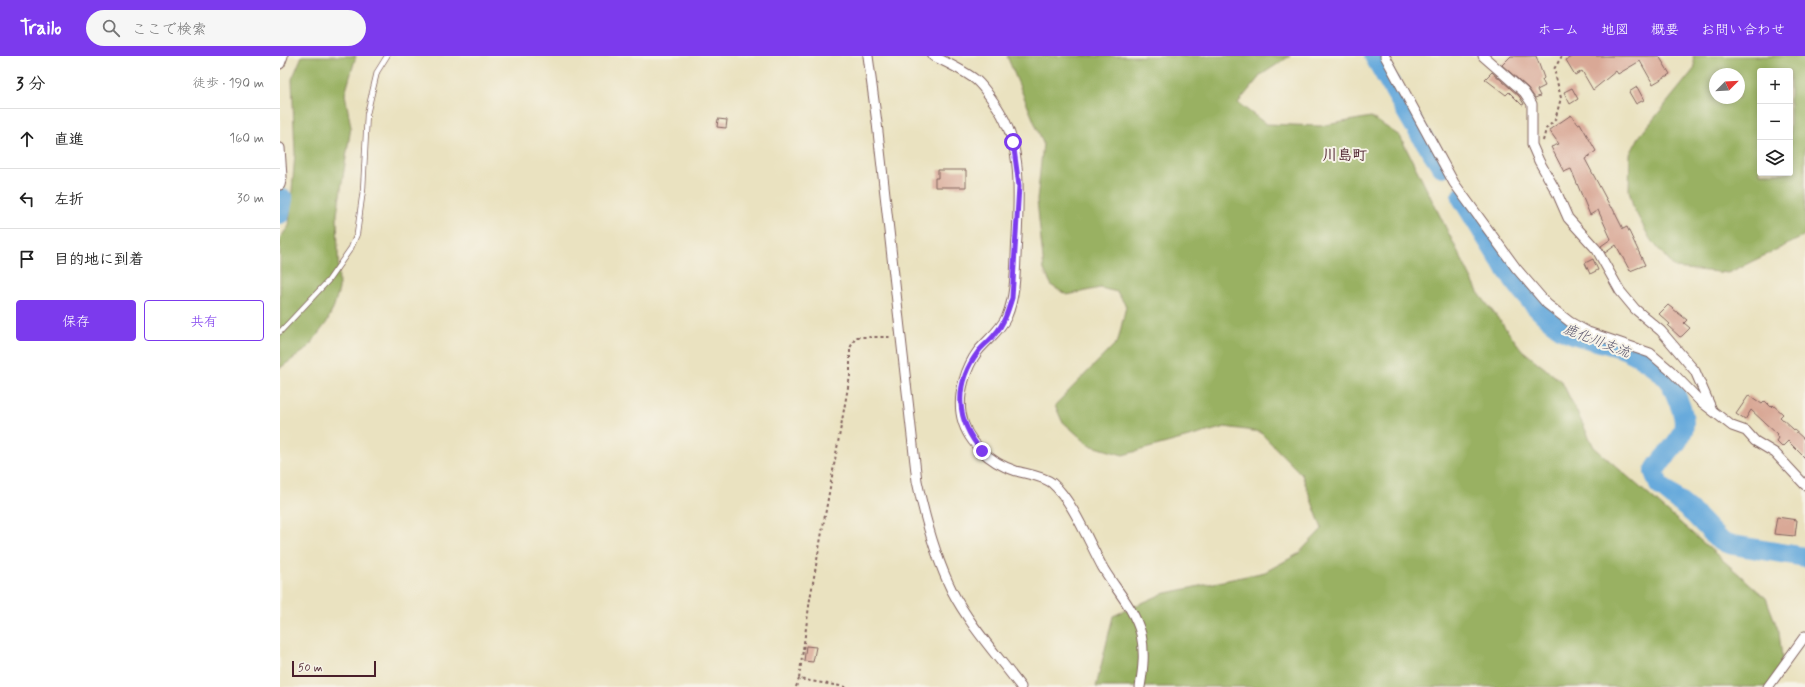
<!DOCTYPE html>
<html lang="ja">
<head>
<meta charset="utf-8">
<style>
	body { margin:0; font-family:Mynerve,"Klee One",sans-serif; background:#f6f6f6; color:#222 }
	.controls { position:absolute; right:12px; top:12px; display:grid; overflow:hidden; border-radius:4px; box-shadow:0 2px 6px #0003 }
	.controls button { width:36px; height:36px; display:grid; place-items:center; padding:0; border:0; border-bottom:1px solid #e0e0e0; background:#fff; color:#222; font:20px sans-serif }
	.compass { position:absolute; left:1429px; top:12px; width:36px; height:36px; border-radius:50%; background:#fff; box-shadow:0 2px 6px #0003; rotate:66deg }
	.scale { position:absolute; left:12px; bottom:10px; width:84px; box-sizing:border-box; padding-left:4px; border:2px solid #4a1f2b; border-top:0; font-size:11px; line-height:14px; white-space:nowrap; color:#4a1f2b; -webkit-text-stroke:3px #f7f3e8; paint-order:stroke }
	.stop { position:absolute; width:12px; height:12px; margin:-9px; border:3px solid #7c3aed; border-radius:50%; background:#fff }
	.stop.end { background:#7c3aed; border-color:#fff; box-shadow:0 1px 4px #0008 }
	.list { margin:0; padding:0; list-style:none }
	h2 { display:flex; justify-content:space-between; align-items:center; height:52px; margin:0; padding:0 16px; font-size:17px }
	h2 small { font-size:13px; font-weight:400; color:#767676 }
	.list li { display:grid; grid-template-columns:26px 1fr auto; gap:12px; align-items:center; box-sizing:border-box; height:60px; padding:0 16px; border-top:1px solid #e0e0e0 }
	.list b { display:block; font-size:15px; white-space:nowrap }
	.list em { font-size:13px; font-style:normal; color:#767676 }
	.actions { display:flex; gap:8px; padding:12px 16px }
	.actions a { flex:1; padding:9px 0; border:1px solid #7c3aed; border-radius:4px; text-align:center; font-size:14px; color:#7c3aed }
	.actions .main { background:#7c3aed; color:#fff }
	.icon { flex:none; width:22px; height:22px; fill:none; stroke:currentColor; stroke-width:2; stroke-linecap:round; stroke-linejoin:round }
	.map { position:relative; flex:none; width:1525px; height:631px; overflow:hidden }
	header { display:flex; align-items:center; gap:24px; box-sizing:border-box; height:56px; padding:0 20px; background:#7c3aed; color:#fff }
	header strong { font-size:19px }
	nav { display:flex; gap:22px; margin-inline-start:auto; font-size:14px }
	.search { width:280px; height:36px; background:#f6f6f6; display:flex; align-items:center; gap:10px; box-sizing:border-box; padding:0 14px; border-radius:22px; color:#767676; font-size:15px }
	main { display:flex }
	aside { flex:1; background:#fff }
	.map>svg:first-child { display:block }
	.forest { fill:#99b162; stroke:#726846; fill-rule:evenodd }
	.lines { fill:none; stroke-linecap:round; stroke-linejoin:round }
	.river { stroke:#67aadc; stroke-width:20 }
	.building { fill:#d9a896 }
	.service-casing { stroke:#82635f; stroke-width:6 }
	.minor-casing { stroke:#82635f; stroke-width:11 }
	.path { stroke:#82635f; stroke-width:2; stroke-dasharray:3 3; stroke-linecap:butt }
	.service { stroke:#fff; stroke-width:4.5 }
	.minor { stroke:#fff; stroke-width:9 }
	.route { stroke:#7c3aed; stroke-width:5 }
	.labels { text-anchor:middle; stroke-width:4; stroke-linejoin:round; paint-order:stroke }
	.water-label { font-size:14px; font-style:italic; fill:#545069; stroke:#f7f3e8 }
	.quarter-label { font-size:15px; font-weight:bold; fill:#4a1f2b; stroke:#f7f3e8 }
</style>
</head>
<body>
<header>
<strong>Trailo</strong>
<div class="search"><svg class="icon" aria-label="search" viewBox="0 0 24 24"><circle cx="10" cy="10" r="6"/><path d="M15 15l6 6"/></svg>ここで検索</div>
<nav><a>ホーム</a><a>地図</a><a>概要</a><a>お問い合わせ</a></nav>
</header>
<main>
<aside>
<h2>3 分<small>徒歩 · 190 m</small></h2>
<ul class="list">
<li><svg class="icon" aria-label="ahead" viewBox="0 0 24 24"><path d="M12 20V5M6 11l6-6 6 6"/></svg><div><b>直進</b></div><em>160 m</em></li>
<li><svg class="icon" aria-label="left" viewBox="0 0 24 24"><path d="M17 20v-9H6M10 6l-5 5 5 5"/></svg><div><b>左折</b></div><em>30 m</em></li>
<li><svg class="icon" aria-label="arrive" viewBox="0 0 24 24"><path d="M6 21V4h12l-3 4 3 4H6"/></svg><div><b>目的地に到着</b></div></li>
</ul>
<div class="actions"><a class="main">保存</a><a>共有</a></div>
</aside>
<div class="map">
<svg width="1525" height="631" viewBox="0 0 1525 631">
	<rect width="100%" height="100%" fill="#f7f3e8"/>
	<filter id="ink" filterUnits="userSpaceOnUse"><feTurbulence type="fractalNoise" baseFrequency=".025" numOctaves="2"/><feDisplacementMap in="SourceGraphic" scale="8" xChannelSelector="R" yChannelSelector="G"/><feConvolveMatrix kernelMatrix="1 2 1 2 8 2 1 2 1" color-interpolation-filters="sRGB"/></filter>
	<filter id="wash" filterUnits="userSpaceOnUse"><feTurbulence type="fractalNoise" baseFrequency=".012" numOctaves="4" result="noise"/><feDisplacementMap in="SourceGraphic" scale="16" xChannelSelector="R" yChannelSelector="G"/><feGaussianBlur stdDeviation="0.9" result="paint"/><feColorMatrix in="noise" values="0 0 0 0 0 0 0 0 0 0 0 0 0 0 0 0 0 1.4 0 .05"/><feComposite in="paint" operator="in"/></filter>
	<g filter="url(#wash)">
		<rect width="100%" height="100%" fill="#eae2c0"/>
		<path class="forest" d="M22,0H76L65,38L71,71L57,158L59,233L54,250L47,266L27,293L0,312V182L9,170L15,98L12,23Z
			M727,0H1010L981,19L958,47L986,68L1040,70L1091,61L1120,80L1198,236L1242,294L1282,326L1314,391L1486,542L1499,576L1503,610L1488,631H816L833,560L882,538L985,516L1018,498L1042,473L1022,419L980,376L945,371L843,399L809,389L782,365L775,349L838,285L846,250L837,236L820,232L787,239L772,230L764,214L757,144L763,87Z
			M1413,0H1525V180L1448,217L1395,212L1370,183L1353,151L1349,134L1350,98L1359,81L1415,12ZM1480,15H1510V117H1480ZM1435,18H1459V42H1435Z"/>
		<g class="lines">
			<path class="river" d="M1094,0L1134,69L1162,111
				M1181,141C1207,182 1241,247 1282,273C1296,281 1315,284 1331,289C1352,294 1378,309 1391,328C1393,332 1395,337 1397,342C1401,352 1406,363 1403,374C1398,391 1381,401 1374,416L1379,429L1415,459L1440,485L1453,489L1525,501
				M0,142L3,143L0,158"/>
		</g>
		<g id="blocks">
			<path class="building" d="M1231,0H1256L1264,22L1262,24L1265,30L1257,34L1260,40L1255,42L1248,32L1222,9Z
				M1293,0H1379L1390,18L1373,28L1360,5L1338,18L1336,15L1313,34L1302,15L1295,19L1286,4Z
				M1212,16L1239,40L1244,48L1242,49L1229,36L1226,39L1205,23Z
				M1357,31L1364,44L1356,48L1349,36Z
				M1292,32L1298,43L1290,48L1284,36Z
				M1291,59L1298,68L1300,67L1316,95L1305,103L1331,152L1332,151L1343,173L1347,171L1365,209L1350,215L1336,189L1325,197L1321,190L1331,183L1318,154L1310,159L1291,113L1284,116L1271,91L1279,88L1269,74Z
				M438,63L447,64L446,72L437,71Z
				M658,114H686V131H655V122H658Z
				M1313,203L1318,214L1310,218L1305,207Z
				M1388,249L1407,264L1404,267L1410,272L1402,280L1400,281L1388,270L1390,268L1379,258Z
				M1469,339L1482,348L1485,345L1491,351L1493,349L1503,358L1500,361L1525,384V402L1508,385L1502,391L1496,385L1498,382L1496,379L1497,378L1471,354L1465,364L1456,358Z
				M1497,461L1517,464L1515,480L1494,478Z
				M526,590L536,591L533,606L524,605Z"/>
		</g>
	</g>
	<g filter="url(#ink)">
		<use href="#blocks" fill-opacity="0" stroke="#82635f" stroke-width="1"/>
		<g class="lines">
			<g class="service-casing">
				<path id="service" d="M0,276L48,225L71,192L77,178L83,134L87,58L97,16L107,0"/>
			</g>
			<g class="minor-casing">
				<path id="minor" d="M588,0L597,67L637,425C645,463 655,500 672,535C690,570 718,600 741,631
					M653,0C668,7 683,14 696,24C703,30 708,38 713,45C743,85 739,133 737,181C735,206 737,236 727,260C720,275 708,283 698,295C686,311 678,337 681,357C685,385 710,407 736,415C747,418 763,420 772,427C793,445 809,487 823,512C836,534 854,552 861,578C865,596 863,613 860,631
					M1105,0L1174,127L1236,212L1267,248L1290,266L1308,276L1370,297L1391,315L1420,345L1452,370L1466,375L1475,385L1495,397L1525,429
					M1203,0L1244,36L1252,48V89L1259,105L1277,137L1288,162L1317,194L1340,235L1355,253L1381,275L1415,315L1432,354
					M0,8L3,0
					M0,92L2,121L0,129
					M1488,631L1525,580"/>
			</g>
			<path class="path" d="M1263,85L1266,73L1275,64L1281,42L1274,13L1282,0
				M516,631L519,623
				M566,631L519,623L530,543L570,320V292L576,281H610"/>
			<use href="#service" class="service"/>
			<use href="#minor" class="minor"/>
		</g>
	</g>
	<g class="lines" filter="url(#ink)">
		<path class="route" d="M702,395C676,365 673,329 698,296C703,289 710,285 715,278C724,268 728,255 732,242L739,130L733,86"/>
	</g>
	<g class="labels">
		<g class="water-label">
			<text transform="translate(1317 284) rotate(21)" y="5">鹿化川支流</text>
		</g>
		<g class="quarter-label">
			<text x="1065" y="104">川島町</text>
		</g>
	</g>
</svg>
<div class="controls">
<button>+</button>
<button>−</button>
<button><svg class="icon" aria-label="layers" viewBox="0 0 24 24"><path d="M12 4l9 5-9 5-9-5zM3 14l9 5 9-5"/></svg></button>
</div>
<svg class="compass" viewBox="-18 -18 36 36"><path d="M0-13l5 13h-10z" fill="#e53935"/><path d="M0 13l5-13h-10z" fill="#767676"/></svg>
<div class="scale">50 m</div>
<div class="stop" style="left:733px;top:86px"></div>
<div class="stop end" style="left:702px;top:395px"></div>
</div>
</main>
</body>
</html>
